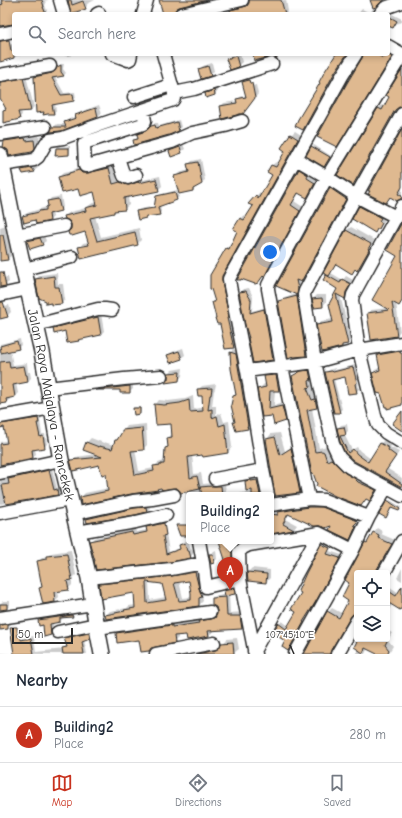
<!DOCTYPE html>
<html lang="en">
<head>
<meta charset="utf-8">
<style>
	body { margin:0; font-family:"Comic Neue",sans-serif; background:#f2f2f3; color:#1f2937 }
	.controls { position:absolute; right:12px; bottom:12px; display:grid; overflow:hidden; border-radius:4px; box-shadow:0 2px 6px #0003 }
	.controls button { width:36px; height:36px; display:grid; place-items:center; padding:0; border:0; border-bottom:1px solid #e0e1e3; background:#fff; color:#1f2937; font:20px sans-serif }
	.scale { position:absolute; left:12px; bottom:10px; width:61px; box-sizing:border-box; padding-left:4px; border:2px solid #2b2b2b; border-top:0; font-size:11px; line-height:14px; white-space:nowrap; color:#2b2b2b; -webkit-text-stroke:3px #fff; paint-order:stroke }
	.you { position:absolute; left:270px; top:252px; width:14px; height:14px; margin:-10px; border:3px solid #fff; border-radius:50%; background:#1a73e8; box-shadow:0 0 0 6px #1a73e833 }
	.badge { display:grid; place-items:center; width:26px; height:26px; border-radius:50%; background:#c8321e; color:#fff; font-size:13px; font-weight:700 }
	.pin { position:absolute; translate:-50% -33px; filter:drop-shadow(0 1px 2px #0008) }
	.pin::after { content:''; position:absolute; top:21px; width:14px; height:12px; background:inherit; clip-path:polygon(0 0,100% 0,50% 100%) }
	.popup { position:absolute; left:186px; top:492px; width:88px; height:52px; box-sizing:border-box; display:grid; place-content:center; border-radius:4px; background:#fff; filter:drop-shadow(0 1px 3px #0005); font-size:13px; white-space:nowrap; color:#747a83 }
	.popup b { font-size:15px; color:#1f2937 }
	.popup::after { content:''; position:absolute; left:50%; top:100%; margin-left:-8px; border:8px solid transparent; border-top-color:#fff }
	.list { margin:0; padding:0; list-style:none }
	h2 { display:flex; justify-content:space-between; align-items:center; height:52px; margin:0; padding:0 16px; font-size:17px }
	h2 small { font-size:13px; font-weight:400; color:#747a83 }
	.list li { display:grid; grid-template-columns:26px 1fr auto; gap:12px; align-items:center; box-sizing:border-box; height:56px; padding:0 16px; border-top:1px solid #e0e1e3 }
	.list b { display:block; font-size:15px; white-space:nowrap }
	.list p { margin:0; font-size:13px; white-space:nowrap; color:#747a83 }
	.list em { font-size:13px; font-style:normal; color:#747a83 }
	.icon { flex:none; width:22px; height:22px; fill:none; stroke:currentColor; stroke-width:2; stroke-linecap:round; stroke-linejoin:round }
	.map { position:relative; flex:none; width:402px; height:654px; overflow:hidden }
	.search { position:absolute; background:#fff; box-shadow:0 2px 6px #0003; left:12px; right:12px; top:12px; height:44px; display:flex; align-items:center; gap:10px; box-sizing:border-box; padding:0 14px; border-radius:4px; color:#747a83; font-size:15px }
	.sheet { height:108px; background:#fff }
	nav { display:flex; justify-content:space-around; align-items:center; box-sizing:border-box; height:56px; border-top:1px solid #e0e1e3; background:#fff; font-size:11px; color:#747a83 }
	nav a { display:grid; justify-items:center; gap:2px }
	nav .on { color:#c8321e }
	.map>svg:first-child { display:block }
	.shadow { fill:#0003; fill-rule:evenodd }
	.building { fill:#dfb990; stroke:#2b2b2b; fill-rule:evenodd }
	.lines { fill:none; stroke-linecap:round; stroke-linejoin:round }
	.minor-casing { stroke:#2b2b2b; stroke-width:15 }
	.major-casing { stroke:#2b2b2b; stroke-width:18 }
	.minor { stroke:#fff; stroke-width:12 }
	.major { stroke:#fff; stroke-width:15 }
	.ticks { fill:none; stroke:#2b2b2b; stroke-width:1.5 }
	.labels { text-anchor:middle; stroke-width:3; stroke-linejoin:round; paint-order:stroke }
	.street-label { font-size:14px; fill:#2b2b2b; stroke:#fff }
	.ticks-label { font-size:10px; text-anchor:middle; fill:#2b2b2b; stroke:#fff; stroke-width:3; stroke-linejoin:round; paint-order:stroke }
</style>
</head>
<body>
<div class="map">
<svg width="402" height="654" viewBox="0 0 402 654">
	<rect width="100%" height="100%" fill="#fff"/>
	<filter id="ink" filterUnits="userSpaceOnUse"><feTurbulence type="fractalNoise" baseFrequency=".025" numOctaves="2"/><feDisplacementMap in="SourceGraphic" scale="8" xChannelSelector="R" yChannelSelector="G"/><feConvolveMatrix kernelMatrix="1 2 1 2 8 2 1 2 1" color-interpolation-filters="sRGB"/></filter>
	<g filter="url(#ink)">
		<path class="shadow" d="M0,0H49L45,1L46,4L45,5L47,11L43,14H14V23L0,25Z
			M69,0H95L87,4V6L86,7L84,1H82L84,8L72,12Z
			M251,0H286L288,11L286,14H243L241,9L244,5L250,3Z
			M371,0H382L375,9L376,14H358L362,9L370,13L374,7Z
			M234,8L235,14H227V12L229,9Z
			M392,14L402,19V22L395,24L393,27L388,24V17Z
			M0,39H2L5,47L12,44L14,49V54H23L21,55L3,60L0,58Z
			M388,53L394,54L340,143L364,54H384L386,55L388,54Z
			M65,54H72L70,56H65Z
			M237,54H240L242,62L238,66L228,59L231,56Z
			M336,54H347L338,68L306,126L303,129L321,82Z
			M212,63L214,71L210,75L200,69L203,66Z
			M61,64H64L63,69L66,73L64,75L55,77L64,93L75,92L76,98L73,100L55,103L56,111L54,113H48L35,77L38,74L55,71Z
			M402,71V106H398L356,181L353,184L339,174L379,108L382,105L385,107Z
			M26,76L34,107L31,110L21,111L22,115L19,118L4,110L6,108L0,91V79Z
			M256,85L258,94L246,110L221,106L224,103L237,101V100L240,97L247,95L248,87Z
			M217,88L218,91L215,95L206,94L210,90Z
			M99,105L102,113L98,116L61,130L53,128L57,124H66L65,122L69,119L77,116L80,112Z
			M179,120L181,127L178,130L134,140L138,137V134L141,131L150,128L155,123H158L159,126Z
			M295,131L301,135L226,271L225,276L237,344L233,347L221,322L214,303L216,301L227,248L230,245H232L238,231L235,229L241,218L245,215L247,217L254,206L250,203L260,192L262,195L274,174L269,172L272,165L276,162L279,164L287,151L291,135Z
			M402,131V196L400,198L391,197L386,202Z
			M30,133L31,137L39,136V142L31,152L5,141L10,136Z
			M183,144L185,149L181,152L171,151L174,147Z
			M314,145L331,156L324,166L312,147Z
			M70,146V153L69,154L57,148L58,147Z
			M201,159L205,180L193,190L176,176L179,173L189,170L188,165L192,161Z
			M113,164L117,180L125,179L133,182L143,179V180L160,176L162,186L158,190L128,197L129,205L124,209L116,210L114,212L95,216L101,237L139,228L141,240L137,244L79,248L83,243L89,242L86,230L72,229V224L65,216L70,212L86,208L91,204L97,202L95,191L79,188L59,177L63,173L72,171L74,169L83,166Z
			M36,165L38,168L34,171L22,170L25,166Z
			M303,166L311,171L310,174L318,179L310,193L307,197L299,193L298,195L294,201L303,207L267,272L258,282L299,170Z
			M333,186L348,195L304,278L301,281L299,280L300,286L299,291L296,294L277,285L330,188Z
			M177,190L179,197L176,199L160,205L161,212L159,214L137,211L140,209L156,206L157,197L159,195Z
			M61,196L63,207L60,210L52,212L53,217L50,220L37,222L36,219L24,217L27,213L46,207L49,205L48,202L51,198Z
			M363,203L384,214L382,217L385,219L382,225L375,232L360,207Z
			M402,224V302L399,305L396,303L400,331L397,335L368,314L371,310L387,308L398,255Z
			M6,225L13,253L8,259L0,260V227Z
			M351,227L374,240L371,246H372L361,267L357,270L337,263L331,273L343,280L346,276L353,280L349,287L348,294L344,297L340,295L351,340L347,343L344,344L342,346L318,325L321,321L333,319L330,304L338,288L327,276L328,274L325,272L347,230Z
			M44,235L46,241L42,244L28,241L32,237Z
			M57,273L58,284H63L65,300L61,303L36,279L40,275Z
			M8,277L9,282L5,285L0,287V279Z
			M249,288L253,297L252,311L267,307L276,356L273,359L250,337L240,292L243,289Z
			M299,293L309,352L306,355L294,356L279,302L282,299Z
			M317,295H326V302L323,306L315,307L313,299Z
			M9,305L11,312L7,316L0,318V307Z
			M101,314L104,331L101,334L54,329L58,325Z
			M20,339L21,345L18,348L10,350L13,365L27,363L28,372H30L31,378L28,381L16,383L18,393L15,396L9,397L10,399L7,402L0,403V344Z
			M402,347V404L382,393L373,373L378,368L381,367L378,355L383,350Z
			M183,348L185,355L181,358L168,355L172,352Z
			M233,349L238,351L250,425L247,428L236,421L234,396L236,393L232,369L231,352Z
			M355,365L359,380L358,381L359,389L356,392L346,376L334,379L342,409L339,412L326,373L329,370L335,368V370Z
			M314,366V381L312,383L317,395L322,402L317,407L312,408L319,448L327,446L329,448L332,457L337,455L380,485L375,495L370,499L318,485L293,377L298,372L306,367Z
			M183,368L182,376L179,380L169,379V373L172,370Z
			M281,370L284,385L279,390H275L274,405L287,401L290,415L285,420L272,415L263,416L259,389L264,384L266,383L265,377L270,372Z
			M133,383V389L130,392L121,389H98L100,387Z
			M216,384L215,389L214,391L212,406H216V415L221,413L224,422L229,421L232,447L228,452L192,455L194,474L201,473L203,484L225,482L226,495H189V506L185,492L176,487H159L157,489L81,497L85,493L109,488L107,473L100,464L71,461L76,457L97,454L84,449L87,442L91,438L104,443V442L114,445L116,441L127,426L146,424L147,445L143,449H135L139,471L154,468V467L158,463L164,461L166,460V448L169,446L168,438L172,434L171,423L155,405L159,400L168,401L185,399L193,396L194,409L204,407L203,395L198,390L202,386Z
			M135,407H141V412L140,413L134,408Z
			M41,416V419L40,421L42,434H45L47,444L44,447L35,449L36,454L33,457L0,464V442L8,440L5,426L0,427V422Z
			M347,424L348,431L345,434H344L352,450L357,447L360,451L371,459L381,443L384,440L392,445L390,447L399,452L388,469L402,478V486L346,452L341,441L338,428L341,425Z
			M280,433L285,451L296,444L304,487L299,492L267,439L271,434Z
			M52,468L57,488L60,487L61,491L58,494L0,504V477Z
			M255,476V478L261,477L263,495H234L247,492L246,481L250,477Z
			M390,500L401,507L399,510L391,507L387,515L388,501Z
			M314,503L361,516L358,521L360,522L353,535L349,539L333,524L290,513L286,519L297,525L294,529L271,533V511L275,508Z
			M149,505L150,508L147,511L87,519L90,516L138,506Z
			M159,523L161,528L165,527L169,552L180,548V545L183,542L188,540L191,549L192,548L194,553L190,557L170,561L91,541L94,538L135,529L136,532L147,530V528L150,524Z
			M377,528L382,531L381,534L395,540L377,573H357V609L353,612L334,645L333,650L334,654H305L328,612L332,608L343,614L350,600L351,582L366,543Z
			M220,541H238L236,543L233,544L235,548L236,559L231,563Z
			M325,542L332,545L329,551L342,555L318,599L305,618L306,619L291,646L288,649L287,641L279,624L282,621L289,626L297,612L302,592L322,545Z
			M71,550L76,575L72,579V585L68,589L58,591L59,597L55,601L40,588L43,586L39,561L43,557L48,556L51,553Z
			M216,550L217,559L214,562L210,554L214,551Z
			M252,568L270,570V578L266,582L249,580L248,572Z
			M402,568V581L397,578Z
			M199,569L206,593L202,596L203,601L199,605L106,615L110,611L127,608L129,606L136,605L135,591L100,585L104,581ZM190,579L192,597L183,598L179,581ZM149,582L162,583L166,597L150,600Z
			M238,585V590L235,593L229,594L230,613L243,612L246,625L242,628L212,630L213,632L209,635L187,633L178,635V638L174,642L140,639L117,633L120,629L175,622V624L201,620L203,618L218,615V611L213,598L217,595L225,594V591L229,587Z
			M387,585L399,593L402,588V606L392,604L387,614Z
			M3,601H10V605L7,608L0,609V604Z
			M75,612L72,616L63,617V618L60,621L53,623L54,631L51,634L39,620L42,617Z
			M0,621H11V624L7,628L0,629Z
			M387,630L392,633L388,640L393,646L388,654H380L368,648L365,654H356L359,649L360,639H387Z
			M91,631L92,636L90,639L84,640L87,654H21L20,641L23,638L34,636L36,652L64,649L63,648L67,645L66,639L68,636Z
			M237,638L239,649L234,653L179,654L221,646L227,639Z
			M0,651L1,653L10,654H0Z"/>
		<path class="building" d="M1,0H42L44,7H43L46,14H14V24L0,26V5L3,4Z
			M68,0H71L72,5L83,1L86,9L76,12L71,13Z
			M159,0H208L179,7L176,9L174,14H163Z
			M249,0H281L285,14H231L230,10L247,6L249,3Z
			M370,0H385L382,1L376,7L373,8Z
			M388,16L397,21L393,28L388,26Z
			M9,40L11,51H14V58L0,62V41Z
			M253,54H277V58L270,57L254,61Z
			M336,54H347L335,72L303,130L295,126L298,121H297L320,83L319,82L325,71Z
			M363,54H376L383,58L385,54H387L392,57L337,147L317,137L347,83L362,58Z
			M236,56L239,67L230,70L226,59Z
			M61,65V72L64,76L52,78L61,95L73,94L74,101L52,105L54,114H48L43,115L44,112L36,113L34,77L52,73L55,71L57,67Z
			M208,66L211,76L201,79L198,69Z
			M402,69V107H399L395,110L353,185L337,175L378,108L382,110L389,97L386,95Z
			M23,78L31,111L18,112L20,119L3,123V110L6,109L0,98V82Z
			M249,80L250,83H252L255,98L243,114H240L222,119L220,106L237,103L236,99L246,97L242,82Z
			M214,90L215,95L206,98L205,93Z
			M96,108L98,117L61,131L50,132L52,127H66L64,122L76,118L75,115Z
			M177,122L179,131L169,135L134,145L133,140L138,139L137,134L146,131L151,126L155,125L156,128Z
			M402,129V187L398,194L402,196L401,199L397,201L390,197L386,203L368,194L370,191H368Z
			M290,134L298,139L222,276V280L223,287L229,317L227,318L234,348L225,349L220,324H217L215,318H216L212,302H215L211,289H210V275L226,248L229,249L237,231L233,229L240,218L244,220L253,206L248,204L256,195L258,199L272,175L267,172L271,165L276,167L285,151L281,148Z
			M25,138L26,141L34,140L35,148L32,152L9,156L8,150L3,147L4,141Z
			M311,146L330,157L324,167L306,156Z
			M180,147L182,153L171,157L169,151Z
			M56,148H69V155L55,156Z
			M198,162L202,184L193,189V191L179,194L174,176L189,172L187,164Z
			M32,168L35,172L23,174L21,170Z
			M109,168L113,184L120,182L128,185L138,182L139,183L156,179L159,191L124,198L125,210L114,211V213L90,218L97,241L135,232L138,245L81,259L78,247L89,245L85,232L72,236L71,235H69L68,232L71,229V224L69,221L65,219L64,216L86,211L85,208L97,205L94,192L80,196L78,189L62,193L58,177L69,174V173L79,170L82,173H87Z
			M299,169L308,175L307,178L315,183L307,198L298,193L294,200L291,205L300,211L264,277L263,276L258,283L255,284L241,279V280H237Z
			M330,188L346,199L301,282L296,280L298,289L297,295L276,286Z
			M175,192L177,200L158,207L160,215L146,217V218L138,220L136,211L154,208L156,196Z
			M58,199L61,211L49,214L50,221L36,224L35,220L24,223L22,216L39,212V211L46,210V207L48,206L47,201Z
			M359,206L381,218L379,221L382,223L379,229H377L375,233L352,219Z
			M402,222V301L399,306L392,302L397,336L371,340L367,313L389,310L372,300L397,256L387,250Z
			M346,230L371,244L368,249L369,250L357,271L355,269L352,274L336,264L329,276L323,273Z
			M0,235H3L8,260L0,261Z
			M40,238L43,245L30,249L27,241Z
			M0,272H3L6,286L0,287Z
			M326,275L340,283L342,279L351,284L346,292L345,299L336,294L348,344L342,345V347L322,352L316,325L333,322L329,304L337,289L323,280Z
			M54,276L55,287H59L62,304L51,305V303L46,304V301L39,298L35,279Z
			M246,291L251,300L250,313L264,309L273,360L253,363L248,338H249L245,325L239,292Z
			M297,296L306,356L294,357L293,356L288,358L278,301Z
			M322,298L323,307L314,308L312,299Z
			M0,302H3L8,317L0,319Z
			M98,317L101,335L78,340L79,341L67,343L65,331L54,334L53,328Z
			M17,341L19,349L1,353L0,346Z
			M179,351L182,359L170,363L167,355Z
			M400,351V353H402V405L387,409V407H385L381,394L377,393L372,373L380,370L377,355Z
			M230,352L236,354L248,426H247L248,429L236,431L233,422H235L231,405L233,396L236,395L231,369Z
			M9,361L10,368L24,366L26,375H27L28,382L13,385L15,397L6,399L7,403L0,404V362Z
			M353,367L357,383L355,384L357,393L348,394L345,377L332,380L340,413H334L325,372L332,371L333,372Z
			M309,370L311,380L309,381L310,387L307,388L312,400L315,399L317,408L307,410L315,452L322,451L324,452L327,461L331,459L345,473L354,478L358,482L376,490L370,501L366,499L361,506L335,496L316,486L317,484L313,473L312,474L292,376L301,371Z
			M180,372L179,381L165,383L168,379V373Z
			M276,375L279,391H270L269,409L282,406L286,421L274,425L272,416L262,417L257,389L266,387L264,376Z
			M130,386V393H120V390H95Z
			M212,388L211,395H210L208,410L212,409V418L217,416L219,426L225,424L228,453L203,457L202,455L188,457L190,478L197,476L200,489L181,493L179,490L176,488L162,490L161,488L157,489L158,490L131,494L81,505L80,497L108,491L106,474L102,475L99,465L73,471L70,460L102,457L83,450L86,442L99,447V446L112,449L115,440H117L122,432V430L142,428L144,450L131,451L135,475L154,471L153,466L161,465V464H164L165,448L168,447L167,438L172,437L171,424L156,425L154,404L164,405L180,403L189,400L190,412L203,411L202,396H198L197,389Z
			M133,408H140V414L134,415Z
			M402,411V431L392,424Z
			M38,418L39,423H37L40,437L43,436L45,448L32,450L33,458L0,465V444L7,443L4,427L0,428V424Z
			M344,427L346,435L340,436L348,453L353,449L357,454L368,462L380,443L389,448L388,450L396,456L385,472L402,484V487L354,461L345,453L340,442L337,428Z
			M275,437L280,455L291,448L300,493L275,496L266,439Z
			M49,470L54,490L57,489L58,495L6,504L2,485L9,484L8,479Z
			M251,480V481L257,480L260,495H252V490L246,491L245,481Z
			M212,486H221L222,495H202L200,487Z
			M387,500L400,509L399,511L391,508L386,518L379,514Z
			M146,507L147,512L135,515L87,523L86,519L134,508Z
			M309,507H322L358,521L354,525L356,526L350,540L329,530L331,526L325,528L319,526H314L288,514L283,524L294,530L271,534V514L278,515V512Z
			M164,523L166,535L163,536L166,554L180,549L179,545L185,543L187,551H189L191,558L170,562L96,570L94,561H95L89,541L132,532L133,535L147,532L146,527Z
			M176,525H189V536H180Z
			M373,532L379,535L378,538L392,544L377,569V573H357V613L353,614L351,616L331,650L330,654H304L327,611L339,618L348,601L342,597L349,583L345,580L365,542L367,543Z
			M219,541H226L232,553V564L227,566Z
			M321,544L330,548L327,554L340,558L315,603L303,622H304L288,651L282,647L285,641L273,633L278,623L286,629L296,612L291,609L301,593L298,591L306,573Z
			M67,554L72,580L67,581L69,590L54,592L55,602L43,604L39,588L42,587L37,561L46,559V556Z
			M209,554H213L214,563L211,564Z
			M195,572L199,588L202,597L199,598V606L106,619L105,615L125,611L124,610L135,608L134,593L101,599L99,584L172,576ZM189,581L191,593V600L179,601L174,583ZM146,582L162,584L166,600L147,603Z
			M247,572L267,574L266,583L248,581Z
			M402,586V607L400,610L387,602V590L396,596Z
			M234,588L235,594L225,596L224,591Z
			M226,597L227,616H240L242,629L208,631L209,636L187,640L186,635L174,636L175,643L155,647L151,648L149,651L141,652L139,640L117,643L116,633L172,625V627L199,623L198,621L211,619L215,618L217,614V611L216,607L212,605V598Z
			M0,604H7V609L0,610Z
			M72,615L73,617L60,618V622L50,624L51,635L44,637L43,625L39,626L38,620Z
			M8,624V629L0,630V625Z
			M10,627H17L18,637L21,636V640L31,638L34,654H14Z
			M89,633L90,639L82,642L84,654H63L62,648L67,647L64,638Z
			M358,639H388L385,645L389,650L387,654H377L365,648L363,653L354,647Z
			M233,642L234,654H196L216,650L219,648L221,643Z"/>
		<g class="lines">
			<g class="minor-casing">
				<path id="minor" d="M60,0L64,14
					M97,14L99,13
					M143,14L147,0
					M181,14L242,0
					M380,14L385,8L402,2
					M0,34L14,31
					M388,46L402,54
					M112,54L128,60L130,59L131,54
					M0,75L50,66
					M174,93L194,89L272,64
					M134,97L171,85
					M143,110L145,121L143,124L87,142L84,144L85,166H87L172,142L192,133L225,126L242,121
					M402,114L356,196L305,291L304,295L315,362L326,413L333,444L339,457L349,467L402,496
					M0,134L45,127
					M118,158L124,176L128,178L136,175
					M296,159L327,177L356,196L396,217
					M2,165L34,160L38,157L46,143L50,140L63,138L90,128L173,100L174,98V93L163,54
					M402,206L353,295L352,300L359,350L375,416L378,425L386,433L402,443
					M16,235L64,226
					M24,269L72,257
					M0,295L28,289
					M36,325L98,309H105L112,310
					M247,371L315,362L359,350L402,343
					M48,388L124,379L161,376
					M0,417L52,408
					M0,473L61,460
					M215,479L263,470
					M268,495L263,470L247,371L230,286L229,279L232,273L342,76L356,54
					M309,499L282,366L268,289V285L327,177L402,55
					M271,505L309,499L324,500L369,517
					M0,513L70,500
					M73,514L133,501L152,499L174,495
					M77,532L136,522L166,515
					M199,541L203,563L206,587L240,579
					M384,573L402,541
					M89,578L171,569L203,563
					M0,618L93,604
					M97,628L210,612
					M58,632L96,624
					M254,651L319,533
					M156,654L214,643
					M255,654L240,579L239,552L243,548L249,545L319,533L353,550
					M295,654L353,550L369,517L386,488
					M337,654L357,620"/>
			</g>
			<g class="major-casing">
				<g id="major">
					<path id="s1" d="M0,155L16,235L42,352L61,460L89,578L97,628L102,654"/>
				</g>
			</g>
			<use href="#minor" class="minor"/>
			<use href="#major" class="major"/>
		</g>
	</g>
	<path class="ticks" d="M290,645L294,654"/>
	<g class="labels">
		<g class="street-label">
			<text dy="5" stroke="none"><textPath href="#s1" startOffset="255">Jalan Raya Majalaya - Rancekek</textPath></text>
		</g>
	</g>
	<g class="ticks-label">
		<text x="290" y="638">107°45'10"E</text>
	</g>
</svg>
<div class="controls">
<button><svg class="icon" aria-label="locate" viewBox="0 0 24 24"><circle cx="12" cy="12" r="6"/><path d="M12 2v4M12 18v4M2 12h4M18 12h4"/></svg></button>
<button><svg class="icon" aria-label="layers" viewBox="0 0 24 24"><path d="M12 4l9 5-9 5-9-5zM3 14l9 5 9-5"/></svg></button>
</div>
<div class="scale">50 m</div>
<div class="you"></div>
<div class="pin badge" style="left:230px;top:590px">A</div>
<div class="popup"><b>Building2</b>Place</div>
<div class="search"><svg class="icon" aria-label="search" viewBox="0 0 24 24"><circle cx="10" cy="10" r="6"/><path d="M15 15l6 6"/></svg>Search here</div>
</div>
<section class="sheet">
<h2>Nearby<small></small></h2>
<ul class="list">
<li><span class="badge">A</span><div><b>Building2</b><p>Place</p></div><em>280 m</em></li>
</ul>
</section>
<nav>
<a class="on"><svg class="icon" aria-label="map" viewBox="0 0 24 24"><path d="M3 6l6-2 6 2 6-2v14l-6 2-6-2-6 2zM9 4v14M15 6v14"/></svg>Map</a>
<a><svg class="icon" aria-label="directions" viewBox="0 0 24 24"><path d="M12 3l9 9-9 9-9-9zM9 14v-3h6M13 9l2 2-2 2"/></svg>Directions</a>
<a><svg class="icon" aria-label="saved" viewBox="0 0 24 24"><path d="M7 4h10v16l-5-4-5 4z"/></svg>Saved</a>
</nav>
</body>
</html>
